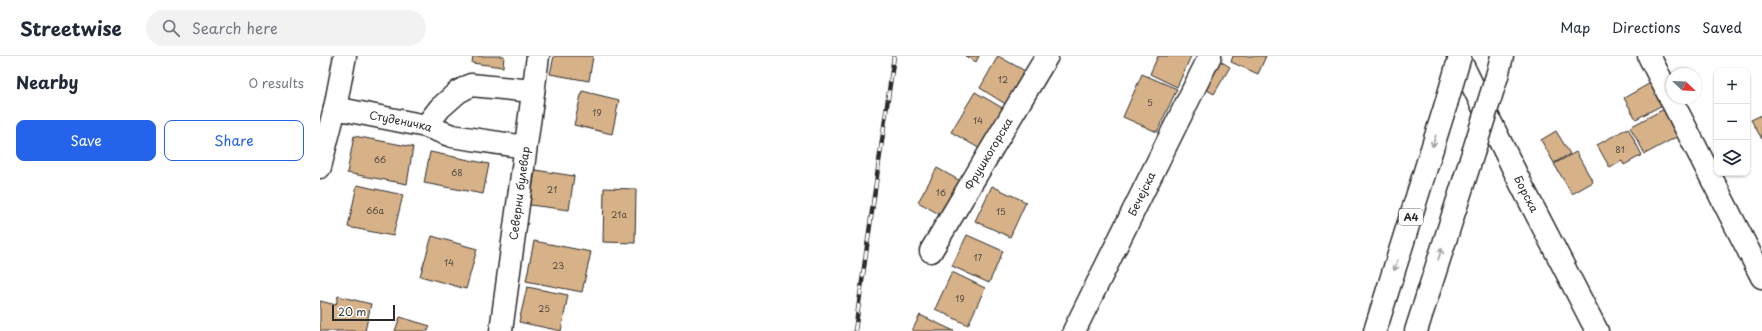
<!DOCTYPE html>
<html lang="en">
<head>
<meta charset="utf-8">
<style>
	body { margin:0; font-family:"Playpen Sans",sans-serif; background:#f2f2f3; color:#1f2937 }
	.controls { position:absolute; right:12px; top:12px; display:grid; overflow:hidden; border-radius:8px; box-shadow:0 1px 3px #0004 }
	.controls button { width:36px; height:36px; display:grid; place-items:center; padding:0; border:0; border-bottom:1px solid #e0e1e3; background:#fff; color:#1f2937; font:20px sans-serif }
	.compass { position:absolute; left:1346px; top:12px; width:36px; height:36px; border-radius:50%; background:#fff; box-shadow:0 1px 3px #0004; rotate:113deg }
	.scale { position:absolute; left:12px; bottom:10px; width:63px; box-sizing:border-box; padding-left:4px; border:2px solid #2b2b2b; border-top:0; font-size:11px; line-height:14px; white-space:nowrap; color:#2b2b2b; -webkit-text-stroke:3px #fff; paint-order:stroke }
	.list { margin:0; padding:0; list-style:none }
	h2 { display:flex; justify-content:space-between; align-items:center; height:52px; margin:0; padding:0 16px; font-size:17px }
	h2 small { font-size:13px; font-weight:400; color:#747a83 }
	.actions { display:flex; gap:8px; padding:12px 16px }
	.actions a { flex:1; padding:9px 0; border:1px solid #2563eb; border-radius:8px; text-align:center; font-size:14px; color:#2563eb }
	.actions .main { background:#2563eb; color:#fff }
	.icon { flex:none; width:22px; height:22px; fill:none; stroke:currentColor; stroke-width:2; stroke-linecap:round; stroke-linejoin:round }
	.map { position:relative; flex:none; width:1442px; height:275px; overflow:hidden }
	header { display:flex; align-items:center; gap:24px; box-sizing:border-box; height:56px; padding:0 20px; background:#fff; border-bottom:1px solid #e0e1e3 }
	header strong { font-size:19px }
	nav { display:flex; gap:22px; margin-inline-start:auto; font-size:14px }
	.search { width:280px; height:36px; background:#f2f2f3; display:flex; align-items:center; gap:10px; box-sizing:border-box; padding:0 14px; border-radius:22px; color:#747a83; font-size:15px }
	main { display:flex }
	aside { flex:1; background:#fff }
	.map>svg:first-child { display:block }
	.building { fill:#d7b289; stroke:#2b2b2b }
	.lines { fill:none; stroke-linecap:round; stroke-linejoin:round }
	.minor-casing { stroke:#2b2b2b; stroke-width:25 }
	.highway-casing { stroke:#2b2b2b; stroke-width:25 }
	.minor { stroke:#fff; stroke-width:22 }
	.highway { stroke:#fff; stroke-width:22 }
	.rail-casing { stroke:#2b2b2b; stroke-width:4.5 }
	.rail { stroke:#fff; stroke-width:3; stroke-dasharray:9; stroke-linecap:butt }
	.highway-bridge-casing { stroke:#2b2b2b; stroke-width:25; stroke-linecap:butt }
	.highway-bridge { stroke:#fff; stroke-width:22 }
	.oneway { stroke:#a0a0a0 }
	.labels { text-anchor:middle; stroke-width:3.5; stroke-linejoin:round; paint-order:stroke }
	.number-label { font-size:9px; fill:#564d42 }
	.shield { fill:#fff; stroke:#6b6b6b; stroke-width:1 }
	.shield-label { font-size:10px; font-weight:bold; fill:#2b2b2b }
	.street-label { font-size:11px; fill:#2b2b2b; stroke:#fff }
</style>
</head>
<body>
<header>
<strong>Streetwise</strong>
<div class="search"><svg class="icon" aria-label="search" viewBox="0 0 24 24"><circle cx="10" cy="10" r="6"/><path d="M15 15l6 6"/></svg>Search here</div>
<nav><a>Map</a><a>Directions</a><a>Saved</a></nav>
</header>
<main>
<aside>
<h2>Nearby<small>0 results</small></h2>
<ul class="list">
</ul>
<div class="actions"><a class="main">Save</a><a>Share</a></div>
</aside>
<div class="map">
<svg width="1442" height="275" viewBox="0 0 1442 275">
	<rect width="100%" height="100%" fill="#fff"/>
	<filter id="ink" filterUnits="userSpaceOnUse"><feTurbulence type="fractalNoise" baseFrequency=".025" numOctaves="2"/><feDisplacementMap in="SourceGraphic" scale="8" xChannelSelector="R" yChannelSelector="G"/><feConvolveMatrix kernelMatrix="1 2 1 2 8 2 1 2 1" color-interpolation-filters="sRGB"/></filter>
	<g filter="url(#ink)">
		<path class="building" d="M153,0H184L183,11L152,7Z
			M234,0H273L269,25L230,18Z
			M646,0H659L656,6Z
			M678,0L707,16L687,49L660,32Z
			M838,0H871L857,31L830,18Z
			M913,0H946L938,18L911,6Z
			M897,3L910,11L894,38L880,30Z
			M822,18L857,33L837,76L803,61Z
			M1334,25L1346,47L1316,63L1304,42Z
			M262,35L299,44L292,78L254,69Z
			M655,36L686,54L662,94L631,76Z
			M1348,51L1362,78L1325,98L1310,71Z
			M1442,59V83L1431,64Z
			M1308,72L1322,99L1304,109L1302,105L1290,112L1277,89Z
			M1236,75L1250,98L1234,107L1221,84Z
			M34,80L93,91L87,128L27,117Z
			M110,96L169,108L163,138L104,127Z
			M1256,96L1273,126L1252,138L1234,108Z
			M617,112L644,127L624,161L598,146Z
			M215,114L254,120L249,154L210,149Z
			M37,129L83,139L73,180L28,171Z
			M672,130L706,146L690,181L655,165Z
			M284,132L316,133L315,187L283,186Z
			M647,179L683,195L669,227L632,210Z
			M112,180L157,193L146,233L100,220Z
			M214,185L271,196L262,236L206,225Z
			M632,216L665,232L648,269L615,253Z
			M207,231L248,239L241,275L199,266Z
			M18,240L51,248L45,275H0V245L16,249Z
			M600,259L634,275H592Z
			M80,261L110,270L108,275H75Z"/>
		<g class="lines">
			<g class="minor-casing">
				<g id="minor">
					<path id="s1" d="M1138,0L1202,130L1277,275"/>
					<path d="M1329,0L1442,221"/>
					<path d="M15,52L25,0"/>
					<path d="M106,70L120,52L138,36L151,29L213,35"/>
					<path id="s2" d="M0,111L15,52L106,70L132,80L205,91"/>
					<path id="s3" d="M611,195L727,0"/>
					<path id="s4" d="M181,275L218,0"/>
					<path id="s5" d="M754,275L890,0"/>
				</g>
			</g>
			<g class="highway-casing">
				<path id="highway" d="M1177,20L1182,0
					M1055,275L1126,48
					M1096,275L1153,97"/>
			</g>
			<use href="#minor" class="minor"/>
			<use href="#highway" class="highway"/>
			<g class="rail-casing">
				<path id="rail" d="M535,275L574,0"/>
			</g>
			<use href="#rail" class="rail"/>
			<g class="highway-bridge-casing">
				<path id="highway-bridge" d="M1126,48L1140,0
					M1153,97L1177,20"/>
			</g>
			<use href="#highway-bridge" class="highway-bridge"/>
		</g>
		<defs><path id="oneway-shaft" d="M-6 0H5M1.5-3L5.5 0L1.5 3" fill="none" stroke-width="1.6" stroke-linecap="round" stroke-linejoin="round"/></defs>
		<g class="oneway">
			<use href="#oneway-shaft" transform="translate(1114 85) rotate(107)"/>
			<use href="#oneway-shaft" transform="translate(1120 198) rotate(-72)"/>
			<use href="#oneway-shaft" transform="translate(1076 209) rotate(108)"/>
		</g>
	</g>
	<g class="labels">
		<g class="number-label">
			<text x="683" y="27">12</text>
			<text x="830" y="50">5</text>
			<text x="277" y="60">19</text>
			<text x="658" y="68">14</text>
			<text x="1300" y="97">81</text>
			<text x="60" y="107">66</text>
			<text x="137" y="120">68</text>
			<text x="232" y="137">21</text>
			<text x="621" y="140">16</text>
			<text x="55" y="158">66a</text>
			<text x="681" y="159">15</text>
			<text x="299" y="162">21a</text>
			<text x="658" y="205">17</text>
			<text x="129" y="210">14</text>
			<text x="238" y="213">23</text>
			<text x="640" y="246">19</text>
			<text x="224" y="256">25</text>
		</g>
		<rect class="shield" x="1079" y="153" width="24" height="16" rx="3"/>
		<g class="shield-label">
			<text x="1091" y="165">A4</text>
		</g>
		<g class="street-label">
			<text dy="4" stroke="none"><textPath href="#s2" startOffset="128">Студеничка</textPath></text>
			<text dy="4" stroke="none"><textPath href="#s3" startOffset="113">Фрушкогорска</textPath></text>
			<text dy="4" stroke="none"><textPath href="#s4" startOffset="139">Северни булевар</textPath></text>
			<text dy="4" stroke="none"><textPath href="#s5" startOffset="153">Бечејска</textPath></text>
			<text dy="4" stroke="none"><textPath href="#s1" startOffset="154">Борска</textPath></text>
		</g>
	</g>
</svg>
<div class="controls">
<button>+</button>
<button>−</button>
<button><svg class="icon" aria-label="layers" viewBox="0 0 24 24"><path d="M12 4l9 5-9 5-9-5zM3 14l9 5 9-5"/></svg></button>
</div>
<svg class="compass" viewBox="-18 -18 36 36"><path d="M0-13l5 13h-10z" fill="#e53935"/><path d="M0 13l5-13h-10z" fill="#747a83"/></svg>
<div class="scale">20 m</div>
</div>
</main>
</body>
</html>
